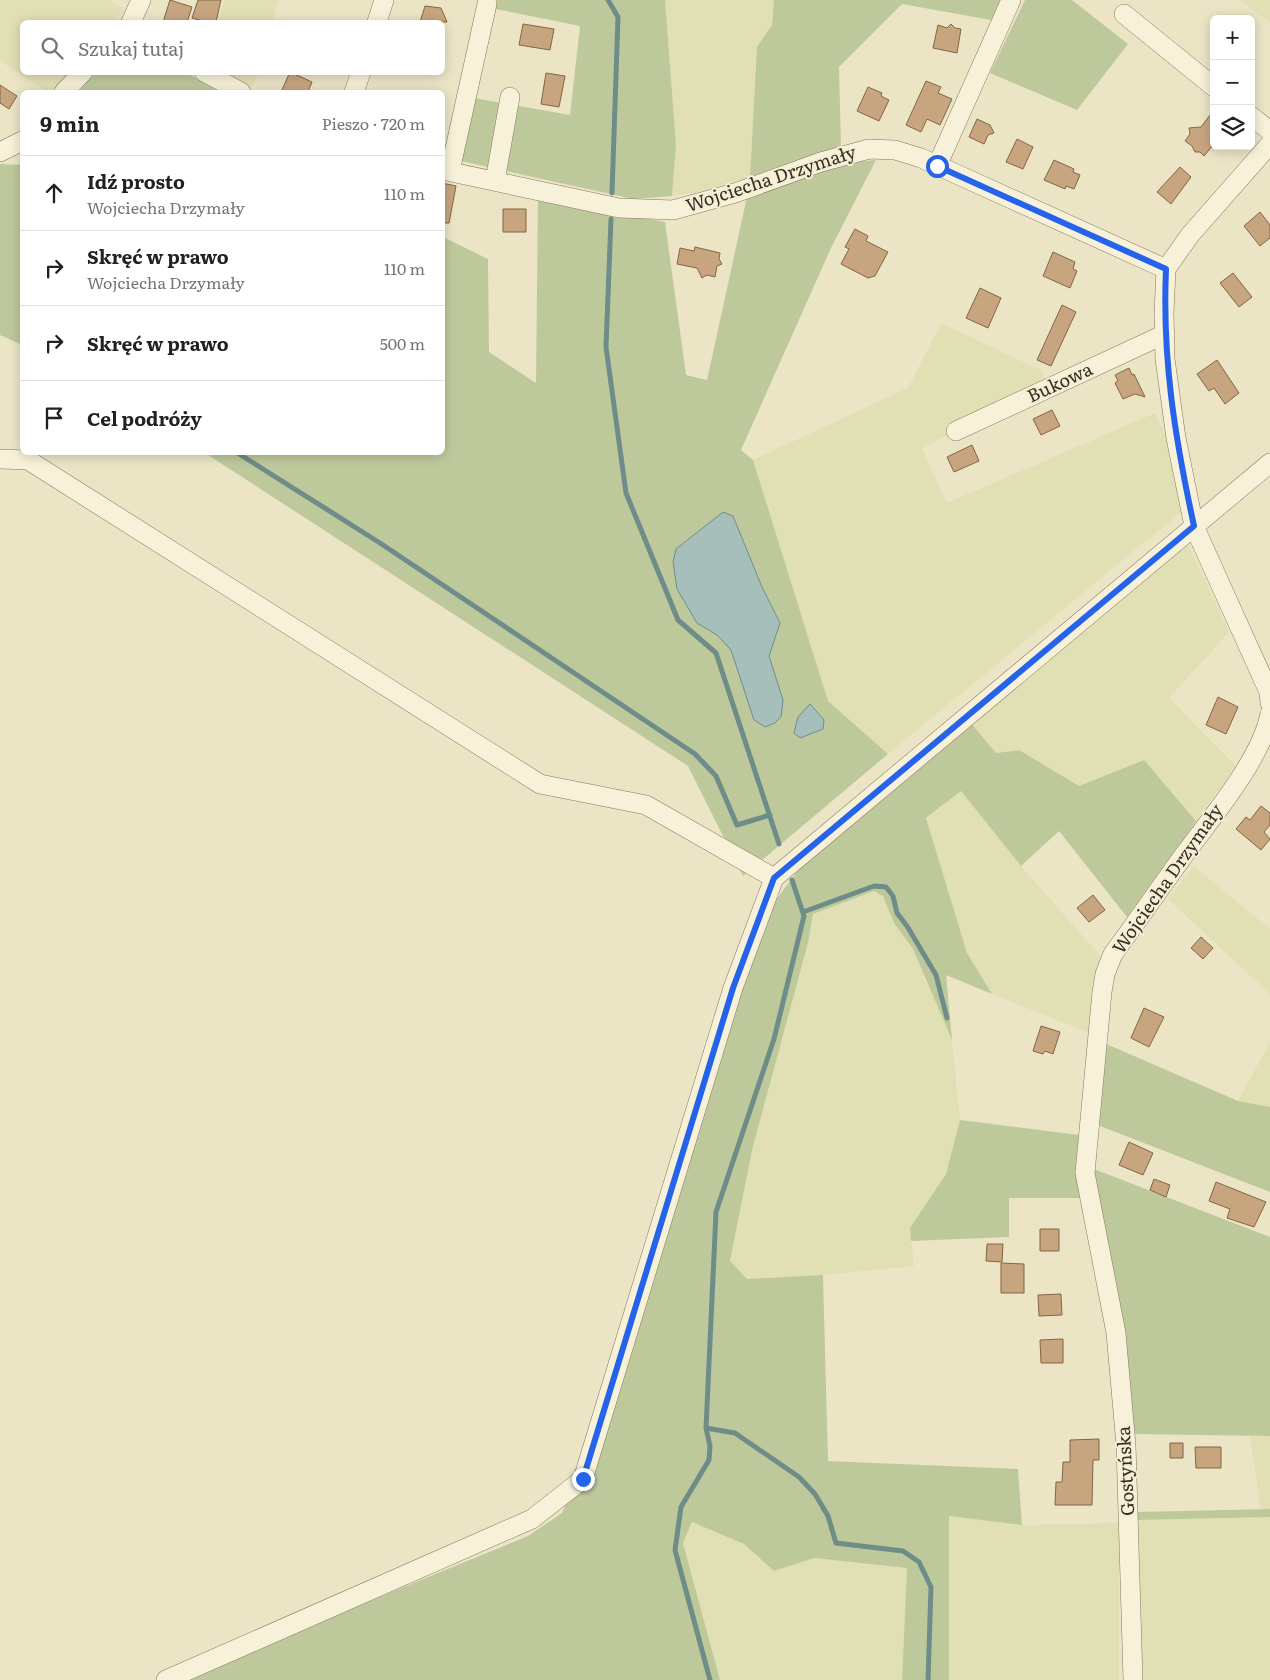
<!DOCTYPE html>
<html lang="pl">
<head>
<meta charset="utf-8">
<style>
	body { margin:0; font-family:Literata,serif; background:#f6f6f6; color:#202124 }
	.controls { position:absolute; right:15px; top:15px; display:grid; overflow:hidden; border-radius:8px; box-shadow:0 2px 12px #0003 }
	.controls button { width:45px; height:45px; display:grid; place-items:center; padding:0; border:0; border-bottom:1px solid #e0e0e0; background:#fff; color:#202124; font:25px sans-serif }
	.stop { position:absolute; width:15px; height:15px; margin:-11px; border:4px solid #2563eb; border-radius:50%; background:#fff }
	.stop.end { background:#2563eb; border-color:#fff; box-shadow:0 1px 5px #0008 }
	.list { margin:0; padding:0; list-style:none }
	h2 { display:flex; justify-content:space-between; align-items:center; height:65px; margin:0; padding:0 20px; font-size:21px }
	h2 small { font-size:16px; font-weight:400; color:#757577 }
	.list li { display:grid; grid-template-columns:32px 1fr auto; gap:15px; align-items:center; box-sizing:border-box; height:75px; padding:0 20px; border-top:1px solid #e0e0e0 }
	.list b { display:block; font-size:19px; white-space:nowrap }
	.list p { margin:0; font-size:16px; white-space:nowrap; color:#757577 }
	.list em { font-size:16px; font-style:normal; color:#757577 }
	.icon { flex:none; width:28px; height:28px; fill:none; stroke:currentColor; stroke-width:2; stroke-linecap:round; stroke-linejoin:round }
	.map { position:relative; flex:none; width:1270px; height:1680px; overflow:hidden }
	.search { position:absolute; background:#fff; box-shadow:0 2px 12px #0003; left:20px; top:20px; width:425px; height:55px; display:flex; align-items:center; gap:12px; box-sizing:border-box; padding:0 18px; border-radius:8px; color:#757577; font-size:19px }
	.panel { position:absolute; background:#fff; box-shadow:0 2px 12px #0003; left:20px; top:90px; width:425px; height:365px; border-radius:8px }
	.map>svg:first-child { display:block }
	.farmland { fill:#e1dfb4 }
	.green { fill:#bec99b }
	.water { fill:#a7bfbb; stroke:#6e8d89 }
	.lines { fill:none; stroke-linecap:round; stroke-linejoin:round }
	.stream { stroke:#6e8d89; stroke-width:5 }
	.building { fill:#c7a57f; stroke:#836544 }
	.minor-casing { stroke:#86775d; stroke-width:20 }
	.minor { stroke:#f7f1d9; stroke-width:19 }
	.route { stroke:#2563eb; stroke-width:6 }
	.labels { text-anchor:middle; stroke-width:4; stroke-linejoin:round; paint-order:stroke }
	.street-label { font-size:18px; fill:#372e20; stroke:#f3eed5 }
</style>
</head>
<body>
<div class="map">
<svg width="1270" height="1680" viewBox="0 0 1270 1680">
	<rect width="100%" height="100%" fill="#ebe5c6"/>
	<path class="farmland" d="M0,0H109L125,10L114,22H22V72L70,73L53,92H47L0,61Z
		M224,0H279L272,22H218Z
		M665,0H774L772,25L757,47L750,177L699,192L672,196L676,145Z
		M1240,0H1270V23Z
		M228,73H258L253,87Z
		M941,323L1041,370L1046,381L922,449L947,503L1155,413L1165,434L1181,512L888,754L828,701L753,460L908,388Z
		M1186,539L1229,632L1169,698L1236,766L1196,821L1144,760L1079,786L1019,750L996,753L970,722Z
		M961,791L1021,866L1102,958L1090,1033L992,994L967,953L926,819Z
		M1194,866L1270,929V994L1168,899Z
		M874,891L884,896L894,923L913,949L952,1040L960,1120L946,1174L910,1228L914,1266L823,1275L747,1279L730,1262L736,1219L752,1150L808,943L813,914Z
		M1270,1042V1107L1238,1101Z
		M1250,1436H1270V1509L1261,1510Z
		M949,1516L1022,1525L1119,1523V1680H949Z
		M1270,1517V1680H1139L1138,1520Z
		M692,1522L744,1544L774,1571L814,1558L907,1568L902,1680H720L683,1543Z"/>
	<path class="green" d="M497,0H665L676,145L672,196L633,199L461,161L474,98L570,115L580,26L496,9Z
		M774,0H1000L991,20L902,4L839,67L841,146L750,177L757,47L772,25Z
		M1025,0H1072L1128,44L1077,110L990,73Z
		M96,72L187,73L219,92H79Z
		M876,160L831,248L741,450L753,460L828,701L888,754L743,876L688,766L205,453L442,452L443,237L488,259L489,352L536,383L538,198L665,222L686,375L707,380L747,197L841,163Z
		M22,161V345L0,335V164L19,165Z
		M970,722L996,753L1019,750L1079,786L1144,760L1196,821L1127,917L1059,831L1021,866L961,791L926,818L967,953L992,994L946,975L952,1040L913,949L894,923L883,896L874,891L813,914L808,943L752,1150L730,1261L747,1279L823,1275L828,1461L1018,1469L1022,1525L949,1516V1680H902L907,1568L814,1558L774,1571L744,1544L692,1522L683,1543L720,1680H183L223,1661L528,1536L562,1513L621,1377L763,917L805,861Z
		M1104,1043L1238,1101L1270,1107V1192L1100,1126L1095,1118Z
		M960,1120L1079,1135L1077,1166L1080,1198H1009V1237L911,1241L910,1228L946,1174Z
		M1094,1169L1270,1237V1436L1131,1434Z
		M1270,1509V1517L1138,1520L1137,1512Z"/>
	<path class="water" d="M723,512L733,516L762,587L780,623L769,656L783,700L781,717L775,723L765,727L754,720L731,650L717,635L697,623L677,589L673,562L676,549Z
		M810,704L824,720L823,729L800,738L794,733L798,717Z"/>
	<g class="lines">
		<path class="stream" d="M608,0L618,17L612,193
			M611,219L606,347L626,493L678,620L716,653L779,844
			M236,452L380,543L695,754L716,776L737,825L770,815
			M792,880L804,916L774,1039L716,1212L706,1428L735,1433L799,1477L815,1494L828,1516L836,1543L903,1551L919,1562L931,1587L928,1680
			M803,912L874,886L886,887L893,896L897,913L907,926L936,975L947,1018
			M706,1428L710,1446L709,1460L681,1507L675,1550L710,1680"/>
	</g>
	<path class="building" d="M170,0L192,7L187,22H163Z
		M198,0H221L216,22H206L192,18Z
		M425,6L441,8L447,22H420Z
		M523,24L554,29L550,50L519,45Z
		M951,24L955,28L961,29L957,53L933,48L938,25L947,28Z
		M290,72L312,82L308,92H281Z
		M546,73L565,76L559,107L541,104Z
		M926,81L941,87L938,93L952,99L940,125L927,119L921,132L906,125Z
		M0,85L17,96L9,109L0,103Z
		M868,87L882,93L881,96L889,100L879,121L857,111Z
		M1214,110V144L1204,156L1200,152H1195L1192,146L1185,141L1190,134L1189,128L1201,127Z
		M977,119L990,125L994,133L988,135L984,144L969,137Z
		M1017,139L1033,147L1023,169L1006,162Z
		M1054,160L1074,169L1073,172L1080,175L1074,189L1066,186L1065,189L1044,180Z
		M1180,167L1191,177L1171,204L1157,192Z
		M442,183L456,186L449,223H442Z
		M503,209H526V232H503Z
		M1260,212L1270,225V238L1260,246L1244,226Z
		M855,229L868,236L866,241L888,252L875,276L868,278L841,264L849,249L845,247Z
		M695,247L720,253L719,259L722,264L717,266L715,277L707,275L702,278L697,268L677,264L680,248L694,251Z
		M1053,252L1075,262L1073,269L1077,271L1070,288L1043,276Z
		M1233,273L1252,297L1239,307L1220,283Z
		M980,288L1001,298L988,328L966,318Z
		M1062,305L1076,312L1051,366L1037,360Z
		M1217,360L1239,393L1225,404L1214,388L1209,391L1197,374Z
		M1129,368L1132,375L1134,374L1145,397L1135,394L1123,399L1115,383L1118,381L1115,375Z
		M1052,410L1060,426L1041,435L1033,419Z
		M972,445L979,461L954,472L947,457Z
		M1218,697L1238,707L1226,734L1206,725Z
		M1261,806L1270,813V825L1264,832L1270,839L1261,850L1236,829L1246,817L1250,820Z
		M1093,895L1105,910L1089,922L1077,908Z
		M1201,937L1213,948L1203,959L1191,948Z
		M1144,1008L1164,1017L1149,1047L1131,1038Z
		M1041,1026L1060,1032L1053,1054L1045,1051L1043,1054L1033,1051Z
		M1129,1142L1153,1153L1143,1175L1119,1165Z
		M1154,1179L1170,1185L1166,1197L1150,1190Z
		M1216,1182L1266,1202L1254,1227L1227,1218L1230,1209L1209,1201Z
		M1040,1229H1059V1251H1040Z
		M987,1244H1003L1002,1262L986,1261Z
		M1001,1263L1024,1264V1293H1001Z
		M1061,1294L1062,1315L1039,1316L1038,1295Z
		M1063,1339V1363H1041L1040,1340Z
		M1099,1439V1460H1093L1092,1505H1055L1056,1482H1062L1063,1462H1070V1440Z
		M1170,1443H1183V1458H1170Z
		M1195,1447H1221V1468H1196Z"/>
	<g class="lines">
		<g class="minor-casing">
			<path id="minor" d="M1124,14L1214,87
				M131,22L141,0
				M377,22L384,0
				M204,72L241,92
				M64,92L83,72
				M354,92L361,72
				M1251,116L1270,131
				M0,152L22,141
				M937,166L1011,0
				M442,170L619,208L673,210L735,193L821,162L869,149L895,150L921,158L1166,269
				M450,171L487,4
				M495,181L510,97
				M1166,269L1164,313L1165,359L1176,438L1194,526L1269,692L1270,703
				M1166,269L1190,235L1270,144
				M956,431L1165,334
				M0,459L28,460L540,784L646,805L774,878
				M166,1680L532,1519L583,1479L733,988L774,878L1270,463
				M1133,1680L1126,1445L1116,1333L1085,1173L1102,992L1105,974L1113,954C1138,920 1162,885 1187,851C1215,813 1261,759 1270,714"/>
		</g>
		<use href="#minor" class="minor"/>
	</g>
	<g class="lines">
		<path class="route" d="M583,1479L733,988L774,878L1194,526C1175,438 1162,359 1166,269L937,166"/>
	</g>
	<g class="labels">
		<g class="street-label">
			<text transform="translate(771 179) rotate(-18)" y="6">Wojciecha Drzymały</text>
			<text transform="translate(1060 383) rotate(-25)" y="6">Bukowa</text>
			<text transform="translate(1168 879) rotate(-55)" y="6">Wojciecha Drzymały</text>
			<text transform="translate(1126 1471) rotate(-93)" y="6">Gostyńska</text>
		</g>
	</g>
</svg>
<div class="controls">
<button>+</button>
<button>−</button>
<button><svg class="icon" aria-label="layers" viewBox="0 0 24 24"><path d="M12 4l9 5-9 5-9-5zM3 14l9 5 9-5"/></svg></button>
</div>
<div class="stop" style="left:937px;top:166px"></div>
<div class="stop end" style="left:583px;top:1479px"></div>
<div class="search"><svg class="icon" aria-label="search" viewBox="0 0 24 24"><circle cx="10" cy="10" r="6"/><path d="M15 15l6 6"/></svg>Szukaj tutaj</div>
<section class="panel">
<h2>9 min<small>Pieszo · 720 m</small></h2>
<ul class="list">
<li><svg class="icon" aria-label="ahead" viewBox="0 0 24 24"><path d="M12 20V5M6 11l6-6 6 6"/></svg><div><b>Idź prosto</b><p>Wojciecha Drzymały</p></div><em>110 m</em></li>
<li><svg class="icon" aria-label="right" viewBox="0 0 24 24"><path d="M7 20v-9h11M14 6l5 5-5 5"/></svg><div><b>Skręć w prawo</b><p>Wojciecha Drzymały</p></div><em>110 m</em></li>
<li><svg class="icon" aria-label="right" viewBox="0 0 24 24"><path d="M7 20v-9h11M14 6l5 5-5 5"/></svg><div><b>Skręć w prawo</b></div><em>500 m</em></li>
<li><svg class="icon" aria-label="arrive" viewBox="0 0 24 24"><path d="M6 21V4h12l-3 4 3 4H6"/></svg><div><b>Cel podróży</b></div></li>
</ul>
</section>
</div>
</body>
</html>
